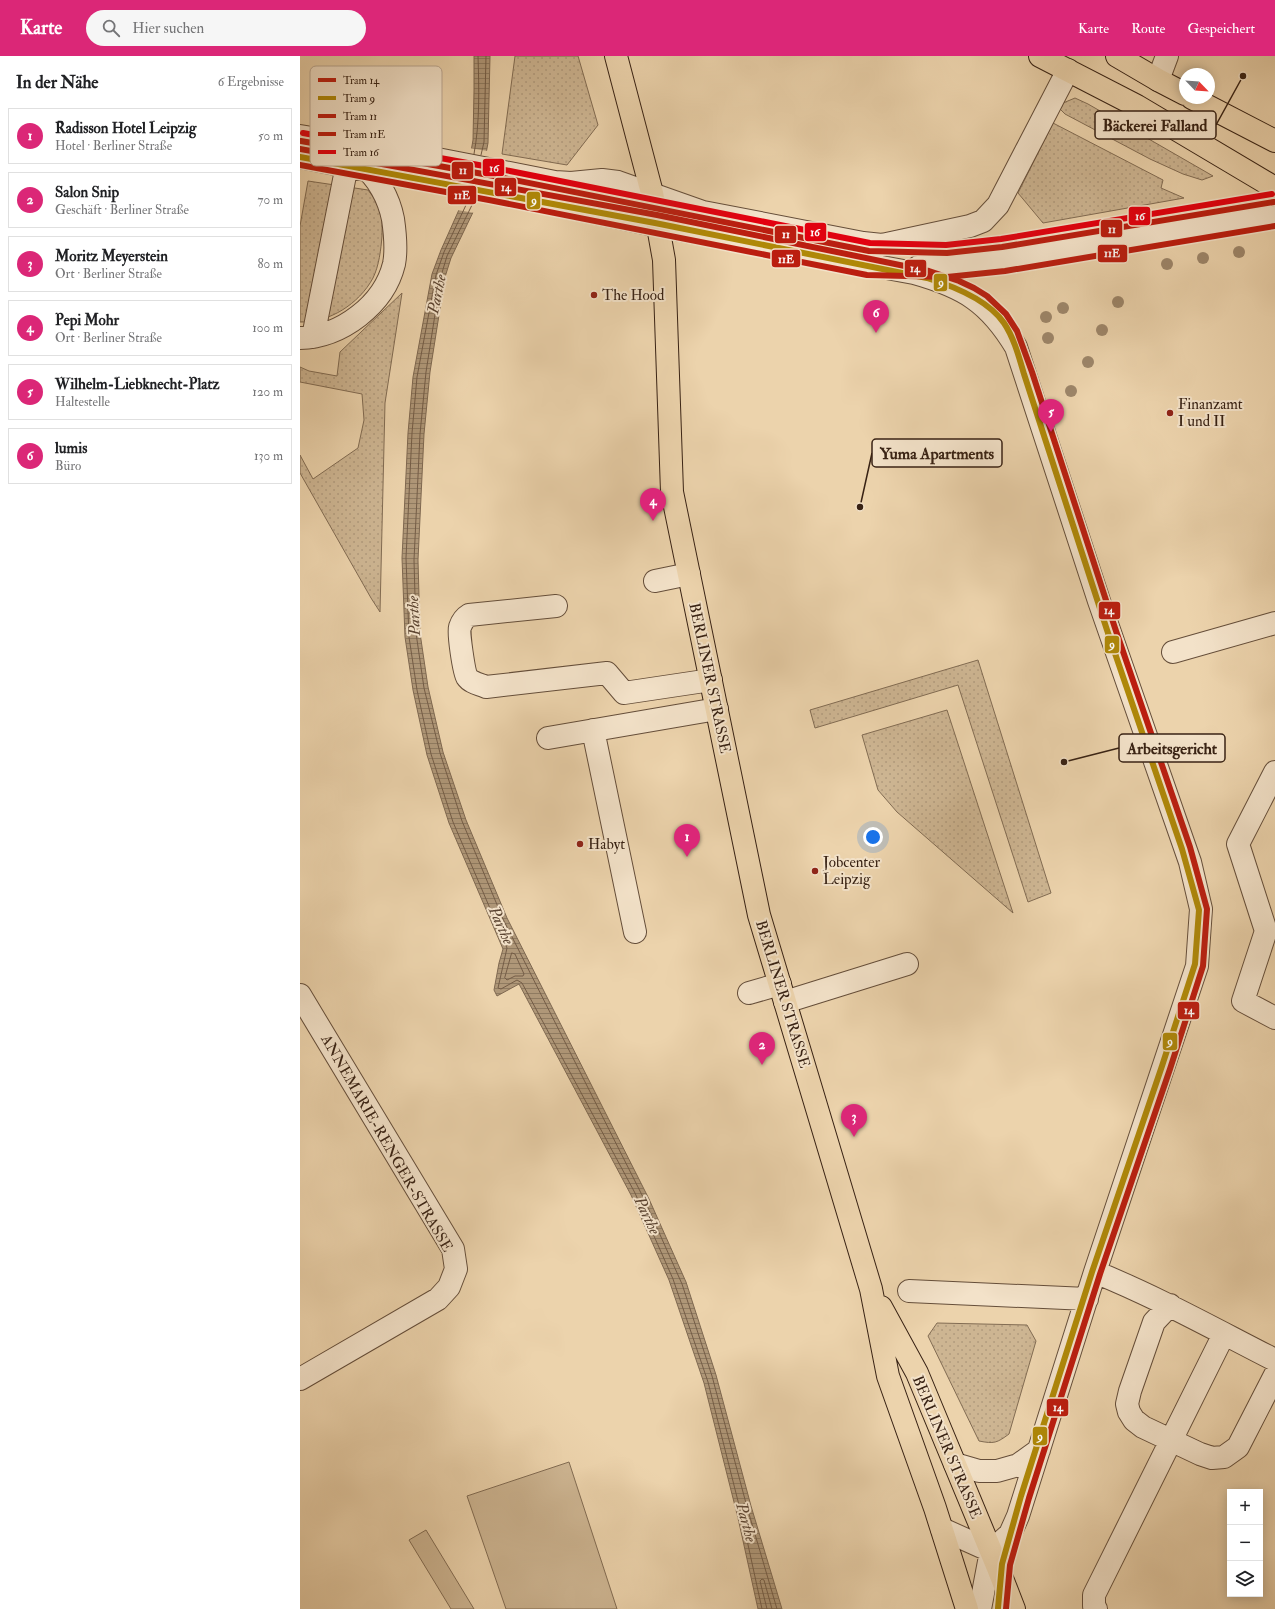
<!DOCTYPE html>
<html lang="de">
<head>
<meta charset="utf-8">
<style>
	body { margin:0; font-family:"IM FELL Double Pica",serif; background:#f6f6f6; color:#202124 }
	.controls { position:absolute; right:12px; bottom:12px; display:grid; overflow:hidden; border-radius:0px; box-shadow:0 2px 10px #0003 }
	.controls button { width:36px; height:36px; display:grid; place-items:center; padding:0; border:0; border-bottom:1px solid #e0e0e0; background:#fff; color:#202124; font:20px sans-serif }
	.compass { position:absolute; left:879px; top:12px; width:36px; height:36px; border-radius:50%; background:#fff; box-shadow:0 2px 10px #0003; rotate:115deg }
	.you { position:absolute; left:573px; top:781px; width:14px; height:14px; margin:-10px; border:3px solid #fff; border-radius:50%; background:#1a73e8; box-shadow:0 0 0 6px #1a73e833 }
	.badge { display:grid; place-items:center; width:26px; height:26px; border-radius:50%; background:#db2777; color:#fff; font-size:13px; font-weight:700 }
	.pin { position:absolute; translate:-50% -33px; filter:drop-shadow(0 1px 2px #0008) }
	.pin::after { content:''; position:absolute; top:21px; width:14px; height:12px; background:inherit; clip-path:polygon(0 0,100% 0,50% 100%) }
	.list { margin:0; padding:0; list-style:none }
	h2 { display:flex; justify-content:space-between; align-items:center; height:52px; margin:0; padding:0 16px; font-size:17px }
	h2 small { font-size:13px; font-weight:400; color:#757577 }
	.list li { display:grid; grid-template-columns:26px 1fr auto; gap:12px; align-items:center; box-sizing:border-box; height:56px; margin:0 8px 8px; padding:0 8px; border:1px solid #e0e0e0; border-radius:0px }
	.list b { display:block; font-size:15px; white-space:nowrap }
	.list p { margin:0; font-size:13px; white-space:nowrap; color:#757577 }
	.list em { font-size:13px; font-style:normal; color:#757577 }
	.icon { flex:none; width:22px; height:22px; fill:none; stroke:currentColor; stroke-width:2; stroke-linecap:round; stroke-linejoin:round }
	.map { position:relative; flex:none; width:975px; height:1553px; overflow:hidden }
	header { display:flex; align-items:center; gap:24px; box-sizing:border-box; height:56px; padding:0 20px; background:#db2777; color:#fff }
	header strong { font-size:19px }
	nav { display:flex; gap:22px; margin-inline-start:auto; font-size:14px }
	.search { width:280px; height:36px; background:#f6f6f6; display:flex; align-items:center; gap:10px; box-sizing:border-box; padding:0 14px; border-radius:22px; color:#757577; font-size:15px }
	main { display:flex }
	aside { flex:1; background:#fff }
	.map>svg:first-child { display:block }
	.green { fill:url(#green-dots); stroke:#826c53 }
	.pitch { fill:#cdb592; stroke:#826c53 }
	.water { fill:url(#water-rules); stroke:#7f6850 }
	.pier { fill:#ecd3ac }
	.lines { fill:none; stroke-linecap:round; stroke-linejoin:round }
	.shore { stroke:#745c46; stroke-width:1 }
	.minor-casing { stroke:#654e3a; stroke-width:24 }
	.major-casing { stroke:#382214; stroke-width:24 }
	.minor { stroke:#f3e2c9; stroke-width:22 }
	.major { stroke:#ecd3ac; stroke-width:22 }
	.tram-1-casing { stroke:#f3e2c9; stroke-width:9 }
	.tram-2-casing { stroke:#f3e2c9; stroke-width:9 }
	.tram-3-casing { stroke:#f3e2c9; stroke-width:9 }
	.tram-4-casing { stroke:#f3e2c9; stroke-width:9 }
	.tram-5-casing { stroke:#f3e2c9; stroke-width:9 }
	.tram-1 { stroke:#bb1e10; stroke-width:6 }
	.tram-2 { stroke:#af8808; stroke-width:6 }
	.tram-3 { stroke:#bb1e10; stroke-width:6 }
	.tram-4 { stroke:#bb1e10; stroke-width:6 }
	.tram-5 { stroke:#e3000f; stroke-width:6 }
	.tree { fill:#9d866a }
	.poi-dot { fill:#8f2418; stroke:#f3e2c9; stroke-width:1.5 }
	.labels { text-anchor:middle; stroke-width:4; stroke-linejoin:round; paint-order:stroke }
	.poi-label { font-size:15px; fill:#382214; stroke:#f3e2c9; text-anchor:start }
	.street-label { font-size:15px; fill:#382214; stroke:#f3e2c9 }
	.water-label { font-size:16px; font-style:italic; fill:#5c4532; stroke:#f3e2c9 }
	.key { fill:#f3e2c9; stroke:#bba893; stroke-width:1 }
	.key-label { font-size:11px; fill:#382214 }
	.leader { fill:none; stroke:#382214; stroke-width:1.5 }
	.callout-dot { fill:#382214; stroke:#f3e2c9; stroke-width:1.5 }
	.callout { fill:#f3e2c9; stroke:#382214; stroke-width:1.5 }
	.callout-label { font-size:16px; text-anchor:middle; font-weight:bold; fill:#382214 }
	.line-badge { stroke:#f3e2c9; stroke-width:1.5 }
	.badge-label { font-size:11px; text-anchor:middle; font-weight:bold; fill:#fff }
</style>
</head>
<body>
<header>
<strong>Karte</strong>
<div class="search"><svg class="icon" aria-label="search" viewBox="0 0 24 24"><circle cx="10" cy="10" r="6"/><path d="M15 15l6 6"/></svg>Hier suchen</div>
<nav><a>Karte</a><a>Route</a><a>Gespeichert</a></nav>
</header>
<main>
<aside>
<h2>In der Nähe<small>6 Ergebnisse</small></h2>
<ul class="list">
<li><span class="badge">1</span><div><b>Radisson Hotel Leipzig</b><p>Hotel · Berliner Straße</p></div><em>50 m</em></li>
<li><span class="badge">2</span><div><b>Salon Snip</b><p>Geschäft · Berliner Straße</p></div><em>70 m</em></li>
<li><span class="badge">3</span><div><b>Moritz Meyerstein</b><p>Ort · Berliner Straße</p></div><em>80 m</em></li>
<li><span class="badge">4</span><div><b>Pepi Mohr</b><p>Ort · Berliner Straße</p></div><em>100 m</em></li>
<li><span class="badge">5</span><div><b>Wilhelm-Liebknecht-Platz</b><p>Haltestelle</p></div><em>120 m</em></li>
<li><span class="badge">6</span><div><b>lumis</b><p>Büro</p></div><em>130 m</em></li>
</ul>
</aside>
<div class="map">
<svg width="975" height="1553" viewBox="0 0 975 1553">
	<defs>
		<pattern id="green-dots" width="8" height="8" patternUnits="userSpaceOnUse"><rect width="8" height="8" fill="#cdb592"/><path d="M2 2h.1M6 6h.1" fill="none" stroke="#b19b7d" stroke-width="1.8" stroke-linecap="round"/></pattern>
		<pattern id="water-rules" width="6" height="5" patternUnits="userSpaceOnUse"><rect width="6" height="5" fill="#af9778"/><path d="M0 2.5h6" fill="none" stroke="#8f7b61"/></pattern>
	</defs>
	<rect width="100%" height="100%" fill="#ecd3ac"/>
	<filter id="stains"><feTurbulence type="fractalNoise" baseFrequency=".005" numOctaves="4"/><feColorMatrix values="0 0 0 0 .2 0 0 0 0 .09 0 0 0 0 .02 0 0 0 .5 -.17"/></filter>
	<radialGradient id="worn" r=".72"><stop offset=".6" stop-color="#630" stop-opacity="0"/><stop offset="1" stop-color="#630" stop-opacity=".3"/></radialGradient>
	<path class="green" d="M215,0H278L298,69L267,109L202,98Z
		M775,42L788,48L913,120L902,124L883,118L850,103L765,58L760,53L763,47Z
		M753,67L863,124L861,132L884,142L743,167L718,137Z
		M8,125L68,134C71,139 77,144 79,149C83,158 82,170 82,180C81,193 79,210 73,222C59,248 29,267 0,266V170Z
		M102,237L85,347L80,556L71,542L0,417V399L13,423L58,392L64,364L62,338L0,326V311L9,315L37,320L40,296Z
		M678,604L751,837L728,846L658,629L515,672L510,654Z
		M647,654L713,857L597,756L578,734L562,679Z
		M637,1267L727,1269L736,1285L709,1378C697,1387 694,1388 679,1385L628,1280Z"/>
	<path class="pitch" d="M269,1406L317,1553H206L167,1440Z
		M126,1474L174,1553H151L109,1484Z"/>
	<path class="water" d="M174,0H190L188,87L176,150L151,202L145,221L130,316L124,378L118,504L120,577L128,631L143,696L166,764L207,862L349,1143L386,1226L416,1319L451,1450L482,1553H458L438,1462L404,1327L369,1224L331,1139L219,928L197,940L194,934L199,907L203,893L149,767L127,699L113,634L105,581L102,502L108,377L113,321L132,218L141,194L162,147L173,84L174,35Z"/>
	<path class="pier" d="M169,92L188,95L178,150L175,157L157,154L161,147Z"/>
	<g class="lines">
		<path class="shore" d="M174,98C180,66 179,32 178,0
			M181,99L184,86L186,0
			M167,142L166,149L144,196L136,219L117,321L112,377L106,502L109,581L117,634L131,698L153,766L207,892L198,932L201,933L217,924L222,927L335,1137L373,1223L408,1326L442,1461L462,1553
			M173,144L172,149L147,200L141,220L126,316L120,378L114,504L116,577L124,632L140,697L162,765L203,863L345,1145L382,1228L412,1320L447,1451L477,1553
			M212,897L215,898L224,918L223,920H215L207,924L205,922Z
			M467,1553L460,1525L462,1523L464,1524L472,1553"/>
		<g class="minor-casing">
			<path id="minor" d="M858,24L867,0
				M0,80L132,102L255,126L271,127L302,124L318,126L403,156L563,187L582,189L670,170L683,165L698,149L768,14
				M0,101L66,114L128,122L359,170L614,217C664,231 689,246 716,291L799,545L890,806L901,853L897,910L795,1216L718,1460L710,1478L691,1495L680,1553
				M618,211L645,212L699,206L975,161
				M13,281L46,114L44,102
				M0,282C41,281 84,249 94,208C97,193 95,177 93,163C89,143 78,121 61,109
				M355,525L389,518
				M256,550L169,559C164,562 162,565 160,571C158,577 164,616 167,621C171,627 180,628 186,631L307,617L324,637L411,624
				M873,596L975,567
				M293,674L335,876
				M248,682L417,653
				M975,716L938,788L966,875L943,945L975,962
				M449,937L480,928
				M0,939L153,1193L156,1213L149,1231L138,1243L0,1323
				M485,946L607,908
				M795,1216C857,1241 916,1274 975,1304
				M609,1235L787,1243
				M870,1249L854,1266L830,1335L827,1348L829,1356L834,1364L843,1371L900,1398L912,1402L924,1401L938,1391L975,1319
				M655,1408L679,1415H697L718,1409L739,1394
				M642,1473L691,1495
				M796,1553L794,1550V1539L924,1278"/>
		</g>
		<g class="major-casing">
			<path id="major" d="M316,0L352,137L364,204L372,436L459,859L571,1233L588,1320L635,1452L667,1553
				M740,0L837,50L975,132
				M817,0L858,24L885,38
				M892,42L975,85
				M581,1251L617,1317L698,1512L714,1553"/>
		</g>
		<use href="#minor" class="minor"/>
		<use href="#major" class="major"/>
		<g class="tram-1-casing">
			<path id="tram-1" d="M0,93L357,159L629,215L659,225L674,232L687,240L706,258L717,275L732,316L815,572L890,791L907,853L903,910L870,1013L800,1218L729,1442L710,1509L706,1553"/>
		</g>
		<g class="tram-2-casing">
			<path id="tram-2" d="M0,101L355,167L627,222C653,230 688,244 704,267C714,282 719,301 724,318L807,574L882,793L899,854L895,908L862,1010L792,1216L721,1440L702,1508L698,1552"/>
		</g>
		<g class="tram-3-casing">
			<path id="tram-3" d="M1,85L194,120L569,195L647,197L702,191L974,146"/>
		</g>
		<g class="tram-4-casing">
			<path id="tram-4" d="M0,109L189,144L567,219L647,221L705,215L975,170"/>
		</g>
		<g class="tram-5-casing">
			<path id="tram-5" d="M3,77L195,112L570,187L646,189L701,183L972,138"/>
		</g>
		<use href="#tram-1" class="tram-1"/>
		<use href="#tram-2" class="tram-2"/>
		<use href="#tram-3" class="tram-3"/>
		<use href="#tram-4" class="tram-4"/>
		<use href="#tram-5" class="tram-5"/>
	</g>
	<g class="tree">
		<circle cx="939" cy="196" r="6"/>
		<circle cx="903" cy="202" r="6"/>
		<circle cx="867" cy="208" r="6"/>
		<circle cx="818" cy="246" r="6"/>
		<circle cx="763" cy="252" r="6"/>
		<circle cx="746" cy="261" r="6"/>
		<circle cx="802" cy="274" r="6"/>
		<circle cx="748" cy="282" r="6"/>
		<circle cx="788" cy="306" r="6"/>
		<circle cx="771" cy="335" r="6"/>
	</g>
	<g class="poi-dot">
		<circle cx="294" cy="239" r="4"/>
		<circle cx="870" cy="357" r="4"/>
		<circle cx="280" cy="788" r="4"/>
		<circle cx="515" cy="815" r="4"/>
	</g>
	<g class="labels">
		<g class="poi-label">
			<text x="302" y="244">The Hood</text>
			<text x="878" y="353">Finanzamt<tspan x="878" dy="17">I und II</tspan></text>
			<text x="288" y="793">Habyt</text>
			<text x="523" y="811">Jobcenter<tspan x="523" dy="17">Leipzig</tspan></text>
		</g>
		<g class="street-label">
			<text transform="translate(410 622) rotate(78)" y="5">BERLINER STRASSE</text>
			<text transform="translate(483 938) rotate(73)" y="5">BERLINER STRASSE</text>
			<text transform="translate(87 1087) rotate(60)" y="5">ANNEMARIE-RENGER-STRASSE</text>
			<text transform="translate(647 1391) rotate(67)" y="5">BERLINER STRASSE</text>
		</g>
		<g class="water-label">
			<text transform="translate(136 238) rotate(-78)" y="6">Parthe</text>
			<text transform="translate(113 560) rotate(-93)" y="6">Parthe</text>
			<text transform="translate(202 869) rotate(66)" y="6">Parthe</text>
			<text transform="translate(348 1159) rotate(65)" y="6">Parthe</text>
			<text transform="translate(447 1466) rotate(75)" y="6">Parthe</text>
		</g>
	</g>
	<rect x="10" y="10" width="132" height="100" rx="6" class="key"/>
	<rect x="18" y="22" width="18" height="4" fill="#bb1e10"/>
	<rect x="18" y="40" width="18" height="4" fill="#af8808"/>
	<rect x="18" y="58" width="18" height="4" fill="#bb1e10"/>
	<rect x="18" y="76" width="18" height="4" fill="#bb1e10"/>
	<rect x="18" y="94" width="18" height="4" fill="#e3000f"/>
	<g class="key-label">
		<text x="43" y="28">Tram 14</text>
		<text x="43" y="46">Tram 9</text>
		<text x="43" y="64">Tram 11</text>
		<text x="43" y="82">Tram 11E</text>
		<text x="43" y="100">Tram 16</text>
	</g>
	<path class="leader" d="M943 20L916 69M560 451L572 397M764 706L819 692"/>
	<g class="callout-dot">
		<circle cx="943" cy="20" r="4"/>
		<circle cx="560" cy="451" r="4"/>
		<circle cx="764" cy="706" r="4"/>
	</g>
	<g class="callout">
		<rect x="795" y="55" width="121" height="28" rx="4"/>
		<rect x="572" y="383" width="130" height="28" rx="4"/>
		<rect x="819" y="678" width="106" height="28" rx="4"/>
	</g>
	<g class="callout-label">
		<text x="855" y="75">Bäckerei Falland</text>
		<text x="637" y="403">Yuma Apartments</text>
		<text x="872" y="698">Arbeitsgericht</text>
	</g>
	<g class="line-badge">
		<rect x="182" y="102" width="23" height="19" rx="4" fill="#e3000f"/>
		<rect x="151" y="105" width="23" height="19" rx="4" fill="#bb1e10"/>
		<rect x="194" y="121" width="23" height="20" rx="4" fill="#bb1e10"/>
		<rect x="147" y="129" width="30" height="20" rx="4" fill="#bb1e10"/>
		<rect x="226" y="135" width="15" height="19" rx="4" fill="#af8808"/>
		<rect x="828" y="150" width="23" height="20" rx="4" fill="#e3000f"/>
		<rect x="800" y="163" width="23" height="19" rx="4" fill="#bb1e10"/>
		<rect x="504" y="166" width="23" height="20" rx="4" fill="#e3000f"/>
		<rect x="474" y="169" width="23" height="19" rx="4" fill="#bb1e10"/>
		<rect x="797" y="188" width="31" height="19" rx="4" fill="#bb1e10"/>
		<rect x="471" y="193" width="30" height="19" rx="4" fill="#bb1e10"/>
		<rect x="604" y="203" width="23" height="19" rx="4" fill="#bb1e10"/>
		<rect x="633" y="217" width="15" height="19" rx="4" fill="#af8808"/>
		<rect x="798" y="545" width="23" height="19" rx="4" fill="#bb1e10"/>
		<rect x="804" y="579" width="16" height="19" rx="4" fill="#af8808"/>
		<rect x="877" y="945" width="23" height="19" rx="4" fill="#bb1e10"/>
		<rect x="862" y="976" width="16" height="19" rx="4" fill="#af8808"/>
		<rect x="746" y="1342" width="23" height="19" rx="4" fill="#bb1e10"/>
		<rect x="732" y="1370" width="16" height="20" rx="4" fill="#af8808"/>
	</g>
	<g class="badge-label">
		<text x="194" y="116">16</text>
		<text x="163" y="118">11</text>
		<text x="206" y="135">14</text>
		<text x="162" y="143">11E</text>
		<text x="234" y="148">9</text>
		<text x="840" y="164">16</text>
		<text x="812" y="177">11</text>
		<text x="515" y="180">16</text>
		<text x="486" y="182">11</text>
		<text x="812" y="201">11E</text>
		<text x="486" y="207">11E</text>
		<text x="615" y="216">14</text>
		<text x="641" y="230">9</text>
		<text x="809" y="558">14</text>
		<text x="812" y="592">9</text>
		<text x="889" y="958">14</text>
		<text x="870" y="989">9</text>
		<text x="758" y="1355">14</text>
		<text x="740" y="1384">9</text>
	</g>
	<rect width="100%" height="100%" filter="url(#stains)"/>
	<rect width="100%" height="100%" fill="url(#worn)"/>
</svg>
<div class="controls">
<button>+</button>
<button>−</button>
<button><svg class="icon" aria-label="layers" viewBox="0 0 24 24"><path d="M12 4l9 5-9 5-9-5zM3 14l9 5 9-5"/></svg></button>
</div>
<svg class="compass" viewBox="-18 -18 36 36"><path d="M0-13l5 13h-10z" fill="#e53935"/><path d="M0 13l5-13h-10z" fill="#757577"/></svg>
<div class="you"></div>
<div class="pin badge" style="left:387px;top:801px">1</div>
<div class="pin badge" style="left:462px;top:1009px">2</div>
<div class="pin badge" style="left:554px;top:1081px">3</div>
<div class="pin badge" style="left:353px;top:465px">4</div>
<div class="pin badge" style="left:751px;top:376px">5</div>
<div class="pin badge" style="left:576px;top:277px">6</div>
</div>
</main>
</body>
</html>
